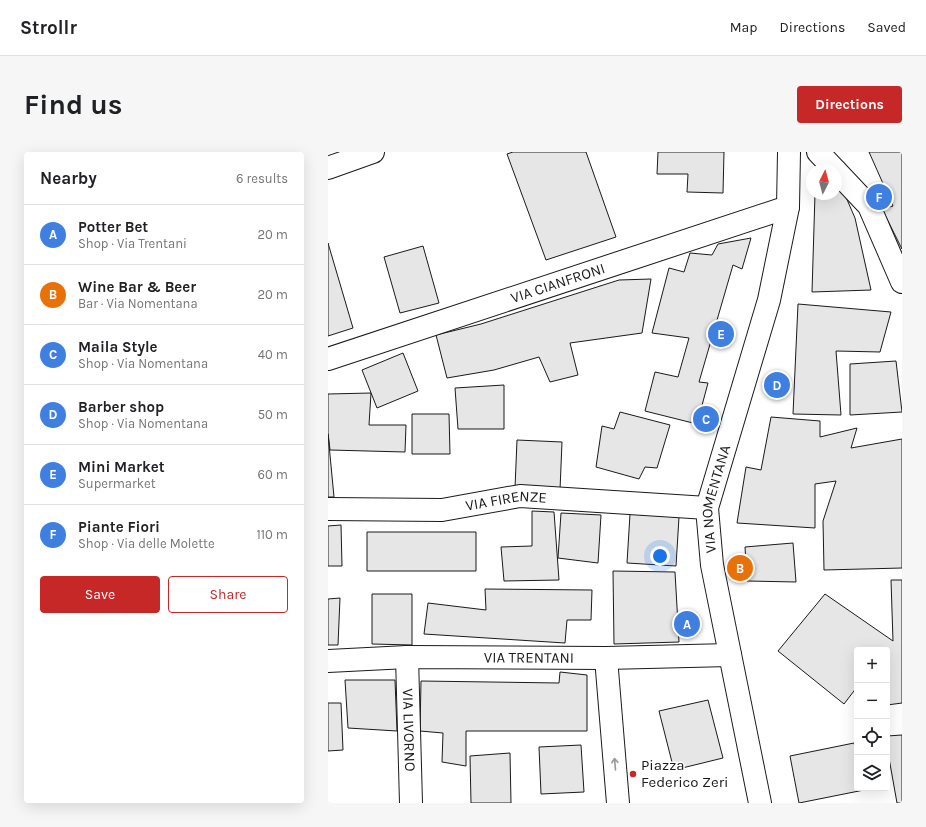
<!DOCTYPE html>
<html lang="en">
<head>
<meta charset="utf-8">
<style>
	body { margin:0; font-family:Karla,sans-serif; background:#f6f6f6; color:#202124 }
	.controls { position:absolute; right:12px; bottom:12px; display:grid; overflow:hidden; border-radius:4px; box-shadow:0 4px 16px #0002 }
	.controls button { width:36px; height:36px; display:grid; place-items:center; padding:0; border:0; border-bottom:1px solid #e0e0e0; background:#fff; color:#202124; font:20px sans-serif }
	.compass { position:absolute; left:478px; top:12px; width:36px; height:36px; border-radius:50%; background:#fff; box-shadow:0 4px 16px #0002; rotate:6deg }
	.you { position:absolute; left:332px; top:404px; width:14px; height:14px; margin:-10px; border:3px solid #fff; border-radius:50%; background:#1a73e8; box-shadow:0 0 0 6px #1a73e833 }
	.badge { display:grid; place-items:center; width:26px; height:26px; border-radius:50%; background:#c62828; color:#fff; font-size:13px; font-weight:700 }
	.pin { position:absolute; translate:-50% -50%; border:2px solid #fff; box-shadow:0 1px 4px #0006 }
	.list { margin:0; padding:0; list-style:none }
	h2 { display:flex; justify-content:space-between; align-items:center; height:52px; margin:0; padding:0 16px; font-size:17px }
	h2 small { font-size:13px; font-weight:400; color:#757577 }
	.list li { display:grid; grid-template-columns:26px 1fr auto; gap:12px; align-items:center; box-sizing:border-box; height:60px; padding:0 16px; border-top:1px solid #e0e0e0 }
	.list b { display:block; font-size:15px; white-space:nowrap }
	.list p { margin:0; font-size:13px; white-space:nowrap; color:#757577 }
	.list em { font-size:13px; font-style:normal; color:#757577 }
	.actions { display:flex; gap:8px; padding:12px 16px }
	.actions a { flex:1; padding:9px 0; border:1px solid #c62828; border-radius:4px; text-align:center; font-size:14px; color:#c62828 }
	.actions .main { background:#c62828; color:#fff }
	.icon { flex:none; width:22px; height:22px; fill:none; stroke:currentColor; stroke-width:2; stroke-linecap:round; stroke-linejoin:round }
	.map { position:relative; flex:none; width:574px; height:651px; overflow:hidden; border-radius:4px }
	header { display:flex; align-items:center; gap:24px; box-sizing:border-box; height:56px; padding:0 20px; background:#fff; border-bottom:1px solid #e0e0e0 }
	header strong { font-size:19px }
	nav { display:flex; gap:22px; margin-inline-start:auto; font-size:14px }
	.intro { display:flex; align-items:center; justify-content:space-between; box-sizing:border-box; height:96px; padding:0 24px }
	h1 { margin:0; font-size:28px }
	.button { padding:10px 18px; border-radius:4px; background:#c62828; color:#fff; font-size:14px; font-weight:700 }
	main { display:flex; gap:24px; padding:0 24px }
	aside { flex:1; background:#fff; border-radius:4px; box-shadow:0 4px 16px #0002 }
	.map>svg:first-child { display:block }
	.building { fill:#e6e6e6; stroke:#1a1a1a }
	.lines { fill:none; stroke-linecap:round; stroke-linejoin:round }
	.minor-casing { stroke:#1a1a1a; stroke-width:24 }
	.major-casing { stroke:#1a1a1a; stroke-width:24 }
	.minor { stroke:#fff; stroke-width:22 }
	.major { stroke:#fff; stroke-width:22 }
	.oneway { stroke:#989898 }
	.poi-dot { fill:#c62828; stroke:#fff; stroke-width:1.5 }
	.labels { text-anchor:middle; stroke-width:3; stroke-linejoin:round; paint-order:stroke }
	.street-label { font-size:15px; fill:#1a1a1a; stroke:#fff }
	.poi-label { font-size:15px; fill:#1a1a1a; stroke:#fff; text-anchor:start }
</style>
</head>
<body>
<header>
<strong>Strollr</strong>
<nav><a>Map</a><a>Directions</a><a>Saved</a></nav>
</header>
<div class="intro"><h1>Find us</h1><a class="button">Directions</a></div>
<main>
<aside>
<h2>Nearby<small>6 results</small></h2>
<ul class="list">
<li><span class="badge" style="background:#3f7fe0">A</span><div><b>Potter Bet</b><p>Shop · Via Trentani</p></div><em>20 m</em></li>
<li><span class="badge" style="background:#e8710a">B</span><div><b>Wine Bar &amp; Beer</b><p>Bar · Via Nomentana</p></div><em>20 m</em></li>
<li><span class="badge" style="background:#3f7fe0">C</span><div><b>Maila Style</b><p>Shop · Via Nomentana</p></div><em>40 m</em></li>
<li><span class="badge" style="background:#3f7fe0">D</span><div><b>Barber shop</b><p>Shop · Via Nomentana</p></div><em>50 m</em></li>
<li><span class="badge" style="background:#3f7fe0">E</span><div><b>Mini Market</b><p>Supermarket</p></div><em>60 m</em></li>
<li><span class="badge" style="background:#3f7fe0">F</span><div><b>Piante Fiori</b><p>Shop · Via delle Molette</p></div><em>110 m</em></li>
</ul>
<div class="actions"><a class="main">Save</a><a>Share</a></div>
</aside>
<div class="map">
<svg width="574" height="651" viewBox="0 0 574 651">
	<rect width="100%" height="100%" fill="#fff"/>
	<path class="building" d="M185,0H258L288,85L218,108L179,2Z
		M330,0H396L395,41L359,40L360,22H329Z
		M541,0H574V97L554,57L565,54Z
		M508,35L514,36L527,66L543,138L484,140L487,42H508Z
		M423,86L414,117L405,113L371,230L380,231L369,272L317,259L327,220L350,225L361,186L324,181L341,116L356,120L362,101L384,103L390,92Z
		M0,91L25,176L0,184Z
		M95,94L111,151L72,161L56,105Z
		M323,127L314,181L242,191L250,223L222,230L211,205L166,218L119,226L108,183L153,172L291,128Z
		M470,152L563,160L552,200L508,199L513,263L465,262Z
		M75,201L90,239L49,256L34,218Z
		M568,209L574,260L522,263V212Z
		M176,233V277H130L127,236Z
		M43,241L41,273H78L77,300L2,298L0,281V242Z
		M292,260L342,273L329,316L317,315L311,327L268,315L274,274L286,277Z
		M84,262H121L122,302H84Z
		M443,265L492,269V285L529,276L523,296L574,287V416L496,418L495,369L508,329L487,332V376L409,371L418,315L433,318Z
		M0,282L6,345H0Z
		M189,288L234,290L232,338L187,336Z
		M204,359L226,360L231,428L176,429L173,395L204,394Z
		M233,361L273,363L270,411L230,406Z
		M302,362L351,365L348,414L299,411Z
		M13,373L14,414H0V374Z
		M39,380H148V419H39Z
		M465,391L468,430L419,429L417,395Z
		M285,419L347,420L351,490L286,492Z
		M563,428H574V551L559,553V498H529V535L516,552L450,499L497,442L565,489Z
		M157,437L264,438L263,468H239L237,491L96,482L100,451L158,458Z
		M44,442H84V493L44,492Z
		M12,446L10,493H0V447Z
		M232,520L259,523V579H138V614L114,610L115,581L92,579L93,529L231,531Z
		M17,528H67L69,579L20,576Z
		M380,548L395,606L346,618L331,559Z
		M0,551H13L15,598L0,599Z
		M574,583V651H569L559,595V584Z
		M526,591L529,604V636H536V638L471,651L462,604Z
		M253,593L256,640L213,642L211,595Z
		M182,601L183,651H143L142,604Z"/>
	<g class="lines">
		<g class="minor-casing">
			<g id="minor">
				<path d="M490,0L507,18"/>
				<path d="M0,16L45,0"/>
				<path d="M508,19L541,54L574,130"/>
				<path id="s1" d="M0,207L460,55"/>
				<path id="s2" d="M0,357L114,358L192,344L379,356"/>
				<path id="s3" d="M79,505L83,651"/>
				<path d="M278,506L290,651"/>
				<path id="s4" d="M0,509L79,505L278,506L402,503"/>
			</g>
		</g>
		<g class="major-casing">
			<g id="major">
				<path id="s5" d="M432,651L384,413L379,356L441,148L460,55L461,0"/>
			</g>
		</g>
		<use href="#minor" class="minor"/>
		<use href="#major" class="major"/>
	</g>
	<defs><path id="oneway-shaft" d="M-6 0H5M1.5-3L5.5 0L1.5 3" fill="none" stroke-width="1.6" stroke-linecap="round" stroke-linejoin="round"/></defs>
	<use class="oneway" href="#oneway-shaft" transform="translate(287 612) rotate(-95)"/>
	<circle class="poi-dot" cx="305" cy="622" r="4"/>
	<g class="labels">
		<g class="street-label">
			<text dy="5" stroke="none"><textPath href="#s1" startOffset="242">VIA CIANFRONI</textPath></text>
			<text dy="5" stroke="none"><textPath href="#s5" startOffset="310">VIA NOMENTANA</textPath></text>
			<text dy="5" stroke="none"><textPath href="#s2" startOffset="179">VIA FIRENZE</textPath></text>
			<text dy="5" stroke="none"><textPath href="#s4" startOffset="201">VIA TRENTANI</textPath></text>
			<text dy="5" stroke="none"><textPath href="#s3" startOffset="73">VIA LIVORNO</textPath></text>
		</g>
		<g class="poi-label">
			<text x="313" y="618">Piazza<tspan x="313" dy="17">Federico Zeri</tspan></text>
		</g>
	</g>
</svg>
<div class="controls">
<button>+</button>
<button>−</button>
<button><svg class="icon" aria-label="locate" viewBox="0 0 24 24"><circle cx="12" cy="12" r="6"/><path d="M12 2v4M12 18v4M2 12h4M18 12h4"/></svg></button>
<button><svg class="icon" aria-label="layers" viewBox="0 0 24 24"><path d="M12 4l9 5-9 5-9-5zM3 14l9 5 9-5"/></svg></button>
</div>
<svg class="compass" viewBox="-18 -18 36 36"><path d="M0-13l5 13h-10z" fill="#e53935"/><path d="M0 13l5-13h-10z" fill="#757577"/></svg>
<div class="you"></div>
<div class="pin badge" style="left:359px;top:472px;background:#3f7fe0">A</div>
<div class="pin badge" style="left:412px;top:416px;background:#e8710a">B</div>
<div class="pin badge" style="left:378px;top:267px;background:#3f7fe0">C</div>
<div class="pin badge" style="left:449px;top:233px;background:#3f7fe0">D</div>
<div class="pin badge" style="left:393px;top:182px;background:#3f7fe0">E</div>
<div class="pin badge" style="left:551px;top:45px;background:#3f7fe0">F</div>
</div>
</main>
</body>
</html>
